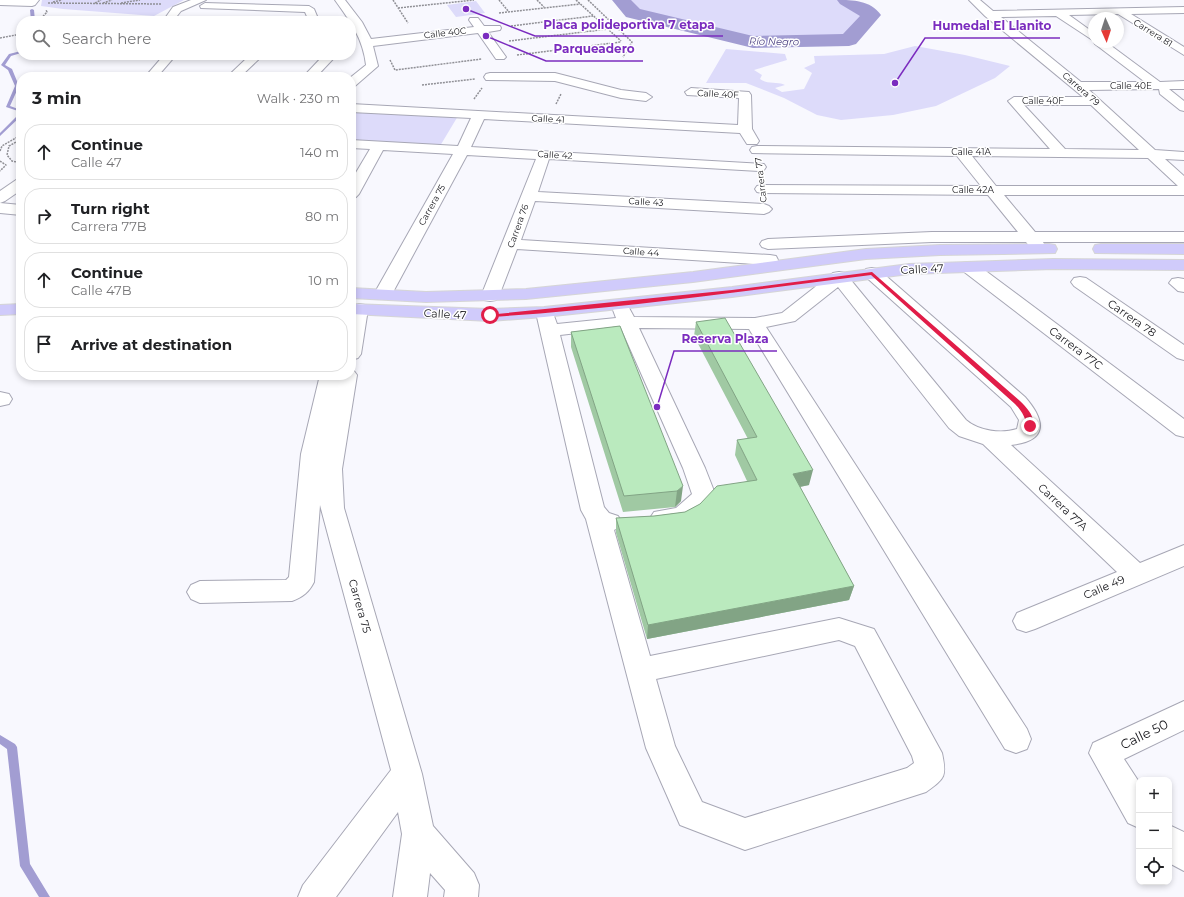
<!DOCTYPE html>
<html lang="en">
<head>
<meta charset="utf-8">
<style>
	body { margin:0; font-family:Montserrat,sans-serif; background:#f2f2f2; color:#202124 }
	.controls { position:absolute; right:12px; bottom:12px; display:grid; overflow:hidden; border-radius:8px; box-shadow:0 2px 6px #0003 }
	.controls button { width:36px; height:36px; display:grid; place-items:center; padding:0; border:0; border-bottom:1px solid #e0e0e0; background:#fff; color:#202124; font:20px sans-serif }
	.compass { position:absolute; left:1088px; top:12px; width:36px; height:36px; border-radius:50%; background:#fff; box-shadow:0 2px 6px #0003; rotate:177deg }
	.stop { position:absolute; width:12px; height:12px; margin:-9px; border:3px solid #e11d48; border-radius:50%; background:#fff }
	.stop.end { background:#e11d48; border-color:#fff; box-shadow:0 1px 4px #0008 }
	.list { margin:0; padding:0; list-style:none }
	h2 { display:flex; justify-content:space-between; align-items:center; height:52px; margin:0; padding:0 16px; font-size:17px }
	h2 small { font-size:13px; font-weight:400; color:#757577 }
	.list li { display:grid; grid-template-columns:26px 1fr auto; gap:12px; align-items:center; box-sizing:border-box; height:56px; margin:0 8px 8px; padding:0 8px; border:1px solid #e0e0e0; border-radius:16px }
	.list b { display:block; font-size:15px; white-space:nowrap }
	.list p { margin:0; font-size:13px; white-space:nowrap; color:#757577 }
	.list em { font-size:13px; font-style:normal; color:#757577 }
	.icon { flex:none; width:22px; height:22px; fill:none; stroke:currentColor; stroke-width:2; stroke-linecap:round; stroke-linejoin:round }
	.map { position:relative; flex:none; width:1184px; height:897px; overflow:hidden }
	.search { position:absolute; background:#fff; box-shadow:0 2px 6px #0003; left:16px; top:16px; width:340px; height:44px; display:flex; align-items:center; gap:10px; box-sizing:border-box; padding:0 14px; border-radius:16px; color:#757577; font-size:15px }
	.panel { position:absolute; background:#fff; box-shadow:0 2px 6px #0003; left:16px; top:72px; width:340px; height:308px; border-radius:16px }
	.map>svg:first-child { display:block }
	.green { fill:#dddbfa }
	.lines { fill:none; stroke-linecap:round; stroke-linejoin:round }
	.stream { fill:#a29dd2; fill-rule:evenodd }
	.river { fill:#a29dd2; fill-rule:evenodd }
	.minor-casing { stroke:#a7a7b5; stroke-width:2 }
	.major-casing { stroke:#d5d5d6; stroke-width:2 }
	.path { stroke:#909096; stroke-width:1.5; stroke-dasharray:2 1; stroke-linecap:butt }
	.minor { fill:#fff; fill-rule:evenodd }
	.major { fill:#d0cbfb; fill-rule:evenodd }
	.wall { fill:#a0c9a3 }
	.shaded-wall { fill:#82a485 }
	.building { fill:#baeabe; stroke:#82a485 }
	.route { fill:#e11d48 }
	.labels { text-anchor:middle; stroke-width:3; stroke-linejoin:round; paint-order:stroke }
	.far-street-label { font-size:9px; fill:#18181d; stroke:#fff }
	.far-water-label { font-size:10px; font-style:italic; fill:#483d7f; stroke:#fff }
	.street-label { font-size:11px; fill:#18181d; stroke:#fff }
	.near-street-label { font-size:13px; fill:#18181d; stroke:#fff }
	.leader { fill:none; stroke:#7b2cbf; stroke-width:1.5 }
	.callout-dot { fill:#7b2cbf; stroke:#fff; stroke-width:1.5 }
	.callout-label { font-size:12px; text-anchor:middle; font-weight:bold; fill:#7b2cbf; stroke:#fff; stroke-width:3; stroke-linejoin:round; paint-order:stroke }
</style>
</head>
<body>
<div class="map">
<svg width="1184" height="897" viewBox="0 0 1184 897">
	<rect width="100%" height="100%" fill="#f8f8fe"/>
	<path class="green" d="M42,0H184L154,16L63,9L41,6Z
		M621,0H846L871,15L849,40L753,42L633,13Z
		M476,1L485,13L456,17L447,5Z
		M915,46L965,55L1010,66L995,78L936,106L893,115L841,120L817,115L784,98L746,83H706L726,49L785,54L787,60L754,70L762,75L760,79C768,85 776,81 785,85L775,88L782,92L804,89L812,73L804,68L815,63L814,56L884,54Z
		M351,111L458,116L440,146L351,141Z"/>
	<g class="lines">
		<path class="stream" d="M32,9L34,10L35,21H31L30,10Z
			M21,51V53L11,56L5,65L12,69L19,86L10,106L21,110V112L6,107L15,86L8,70L1,65L9,54Z
			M20,113H21V116L0,136V133Z
			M0,735L15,744L17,747L30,864L50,897H39L20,866L7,749L0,744Z"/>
		<path class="river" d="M612,0H631L640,9L753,36L843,34L860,16L840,4L837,0C853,0 870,0 881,15L856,44L849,46L753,48L626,17Z"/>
		<g class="minor-casing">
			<path id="minor" d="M0,0H39L35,5L32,6L0,5Z
				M191,0H206L181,11L173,21H163L173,7Z
				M335,0H345L362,22L371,39L474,27L469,20L470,18H478L484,26H500L501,28L500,30L488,32L506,57L504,59H496L478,33L373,46L378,66L355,86L351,87V77L366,65C363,38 350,21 335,0Z
				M969,0H980L993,11L1184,7V13L1131,14L1184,47V55L1118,14L1069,15L1094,33V41L1056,16L1001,17L1081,82H1145L1095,44L1094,42V41L1106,42L1160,82L1184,81V89H1169L1184,101V111L1180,110L1160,94L1159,89L1089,90L1155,150L1184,152V160L1165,159L1184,176V195H1004L1035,232H1184V242H1043L1044,244L1042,247C1034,249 1031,248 1026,242H932L768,249L762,247L760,244L762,241L768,239L932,232H1018L988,195L762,193L757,192L755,189L757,186L762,185L981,186L957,156L752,153L750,150L752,147L757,146L1050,149L1008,101L1014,97H1083L985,16ZM1024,105H1091L1139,150L1065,149ZM972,156L1148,158L1178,186H996Z
				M205,3L309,6L314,9L319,21H309L305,12L201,8L200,6Z
				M164,55H176L157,77H145Z
				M248,55H260V58L240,77H227L248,57Z
				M320,55H332L333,59L316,77H303L321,58Z
				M490,73H555L621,90L646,93L652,97L646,101L621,98L555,81L486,80L484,77L486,74Z
				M691,88L749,92L751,95L752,129L759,141L757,144H747L740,133L484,119L471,147L764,164L766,167L764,170L759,171L549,159L538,192L764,204L769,206L772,209L769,212L764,214L535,201L521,240L770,255L776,256L778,260L776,264L770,265L517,249L499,296L496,300L490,301L484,300L481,296L536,159L467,155L392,294L389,298L383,299L377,298L374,294L453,154L383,150L359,194L356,197L351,199V181L370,149L351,148V140L458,146L471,118L351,112V104L738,125L739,98L687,95L685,92Z
				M21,179V190L5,201L0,203V191L16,180Z
				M0,203L21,205V215L0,213Z
				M969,262L975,263L1184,419V437L1176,435L963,271L960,267L963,263Z
				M872,268L878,269L1025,397C1046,421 1048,441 1011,445L1140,563L1184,545V566L1035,629L1026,632L1017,629L1013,621L1017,613L1117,572L983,444L959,436L949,428L838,287L795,321L766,327L1027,729L1031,739L1027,749L1016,753L1005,749L749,329L639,328L705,468L716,496C703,518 678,532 654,524L650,518L654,512L676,508L692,494L683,468L621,328L560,335L604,507L609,513L618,516L622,522L618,528L614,530L650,656L839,618L874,629L942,753C947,777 945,778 926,792L745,850L680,825L646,748L586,519L581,510L537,317L539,313L546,311L553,313L557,324L616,318L613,310L616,306L622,305L628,306L634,317L755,318L782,313L833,273L839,272L845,273L966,420C979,431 1001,434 1017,429L1019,420L1011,407L866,277L863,273L866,269ZM839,640L855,646L912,756L914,763L907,768L745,818L702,802L675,746L656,679Z
				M1080,277L1086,278L1184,345V360L1177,358L1074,286L1071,282L1074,278Z
				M1178,278L1184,279V292L1178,291L1169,283L1172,279Z
				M359,304L365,305L368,309L361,354L358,358L351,360V307Z
				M351,370L354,371L357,375L342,469L344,508L422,774L433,826L474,873L479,885L478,897H444L445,890L430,873L427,897H393L402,834L398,812L336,897H298L303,885L391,770L320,505L314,582C309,592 303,597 292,601L200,603L191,599L187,592L191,585L200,581L286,580L289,577L301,454L320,375H351Z
				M0,392L9,394L12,399L9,404L0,406Z
				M1184,701V730L1124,759L1139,782V828L1128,823L1089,753L1093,743Z
				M1169,825L1184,832V871L1169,863Z"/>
		</g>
		<g class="major-casing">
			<path id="major" d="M1049,244L1055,245L1057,249L1055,253L940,255L866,259L693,282L526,299L426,302L351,298V288L426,292L526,289L693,272L866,249L940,245Z
				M1101,244H1184V254L1095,253L1093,249L1095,245Z
				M1053,259L1184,260V270L1053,269L909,274L732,297L544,317L490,321L351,314V304L490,309L544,307L732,287L909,264Z
				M21,304V314L0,315V305Z"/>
		</g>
		<path class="path" d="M393,0L408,23
			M499,0L509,12
			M537,0L544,7
			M576,0L621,41
			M588,0L632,42L623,57
			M53,2L62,0
			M48,3L161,4
			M95,3L101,0
			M103,3L112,0
			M121,3L140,0
			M398,8L474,0
			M499,13L580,4
			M39,21L47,12L46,10
			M511,26L593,16
			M0,38L21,34
			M509,41L608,29
			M517,55L621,42
			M390,60L395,70L482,59
			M422,85L475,79
			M474,99L482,88
			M556,104L561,94
			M21,139L9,146L7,155L12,161L21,163
			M0,151L2,146L21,135
			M0,161L6,165L0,171"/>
		<use href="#minor" class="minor"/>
		<use href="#major" class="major"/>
	</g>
	<path class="wall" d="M696,322L809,485L800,487L854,586L849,600L647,639L616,533V518L654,516L685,512L747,481L735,455L737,440L748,439L694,336Z
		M620,326L681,501L675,507L623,512L571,347V332Z"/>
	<path class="shaded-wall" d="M813,470L809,485L789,489L793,474Z
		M683,486L681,501L675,507L677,491Z
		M854,586L849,600L647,639L648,625Z"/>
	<path class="building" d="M725,318L813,470L793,474L854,586L648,625L616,518L654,516L685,512L700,504L717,486L757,480L737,440L757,437L696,322Z
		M620,326L683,486L677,491L624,496L571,332Z"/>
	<path class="route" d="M872,272L1020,401C1027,408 1036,417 1033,428H1028C1025,418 1023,412 1015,404L871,275C744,291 617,309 490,317L487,315L732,290Z"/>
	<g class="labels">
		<g class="far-street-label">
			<text transform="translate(445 33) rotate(-7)" y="3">Calle 40C</text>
			<text transform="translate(1153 33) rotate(32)" y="3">Carrera 81</text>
			<text x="1131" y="89">Calle 40E</text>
			<text transform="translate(1081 89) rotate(41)" y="3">Carrera 79</text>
			<text transform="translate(718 94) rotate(3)" y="3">Calle 40F</text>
			<text x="1043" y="104">Calle 40F</text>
			<text transform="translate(548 119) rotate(3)" y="3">Calle 41</text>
			<text x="971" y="155">Calle 41A</text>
			<text transform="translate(555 155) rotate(3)" y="3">Calle 42</text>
			<text transform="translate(761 180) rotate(-97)" y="3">Carrera 77</text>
			<text x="973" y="193">Calle 42A</text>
			<text transform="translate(646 202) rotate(3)" y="3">Calle 43</text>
			<text transform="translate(432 205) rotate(-61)" y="3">Carrera 75</text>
			<text transform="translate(518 226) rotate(-70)" y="3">Carrera 76</text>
			<text transform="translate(641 252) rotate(4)" y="3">Calle 44</text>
		</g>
		<g class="far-water-label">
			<text transform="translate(774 41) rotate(1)" y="4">Río Negro</text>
		</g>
		<g class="street-label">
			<text transform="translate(922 269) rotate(-3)" y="4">Calle 47</text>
			<text transform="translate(445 314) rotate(3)" y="4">Calle 47</text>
			<text transform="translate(1132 318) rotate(35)" y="4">Carrera 78</text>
			<text transform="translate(1076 348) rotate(37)" y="4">Carrera 77C</text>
			<text transform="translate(1063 507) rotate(43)" y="4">Carrera 77A</text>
			<text transform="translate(1104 587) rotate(-23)" y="4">Calle 49</text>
			<text transform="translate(360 606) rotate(74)" y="4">Carrera 75</text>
		</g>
		<g class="near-street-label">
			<text transform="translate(1144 734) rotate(-26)" y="5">Calle 50</text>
		</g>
	</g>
	<path class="leader" d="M466 9L535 36H723M895 83L925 38H1060M486 36L546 61H643M657 407L674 351H777"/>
	<g class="callout-dot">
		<circle cx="466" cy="9" r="4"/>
		<circle cx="895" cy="83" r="4"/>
		<circle cx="486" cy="36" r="4"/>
		<circle cx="657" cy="407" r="4"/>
	</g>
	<g class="callout-label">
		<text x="629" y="29">Placa polideportiva 7 etapa</text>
		<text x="992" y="30">Humedal El Llanito</text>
		<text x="594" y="53">Parqueadero</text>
		<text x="725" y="343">Reserva Plaza</text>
	</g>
</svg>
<div class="controls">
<button>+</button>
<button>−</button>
<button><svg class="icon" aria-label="locate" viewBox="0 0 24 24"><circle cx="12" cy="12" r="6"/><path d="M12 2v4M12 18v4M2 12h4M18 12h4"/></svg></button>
</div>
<svg class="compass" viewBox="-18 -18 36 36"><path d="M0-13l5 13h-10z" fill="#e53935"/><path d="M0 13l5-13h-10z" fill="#757577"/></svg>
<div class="stop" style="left:490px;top:315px"></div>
<div class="stop end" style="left:1030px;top:426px"></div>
<div class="search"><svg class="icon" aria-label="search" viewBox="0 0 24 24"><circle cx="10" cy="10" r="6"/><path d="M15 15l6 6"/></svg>Search here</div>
<section class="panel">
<h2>3 min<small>Walk · 230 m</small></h2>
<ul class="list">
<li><svg class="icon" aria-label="ahead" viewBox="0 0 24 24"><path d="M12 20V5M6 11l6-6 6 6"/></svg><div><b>Continue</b><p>Calle 47</p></div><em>140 m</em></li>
<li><svg class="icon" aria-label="right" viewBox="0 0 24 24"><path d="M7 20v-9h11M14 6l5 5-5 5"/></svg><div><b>Turn right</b><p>Carrera 77B</p></div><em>80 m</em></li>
<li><svg class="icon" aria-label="ahead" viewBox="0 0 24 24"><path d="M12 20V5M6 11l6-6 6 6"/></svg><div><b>Continue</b><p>Calle 47B</p></div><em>10 m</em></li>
<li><svg class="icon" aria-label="arrive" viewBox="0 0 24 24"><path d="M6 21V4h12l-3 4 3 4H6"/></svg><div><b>Arrive at destination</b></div></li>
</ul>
</section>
</div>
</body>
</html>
